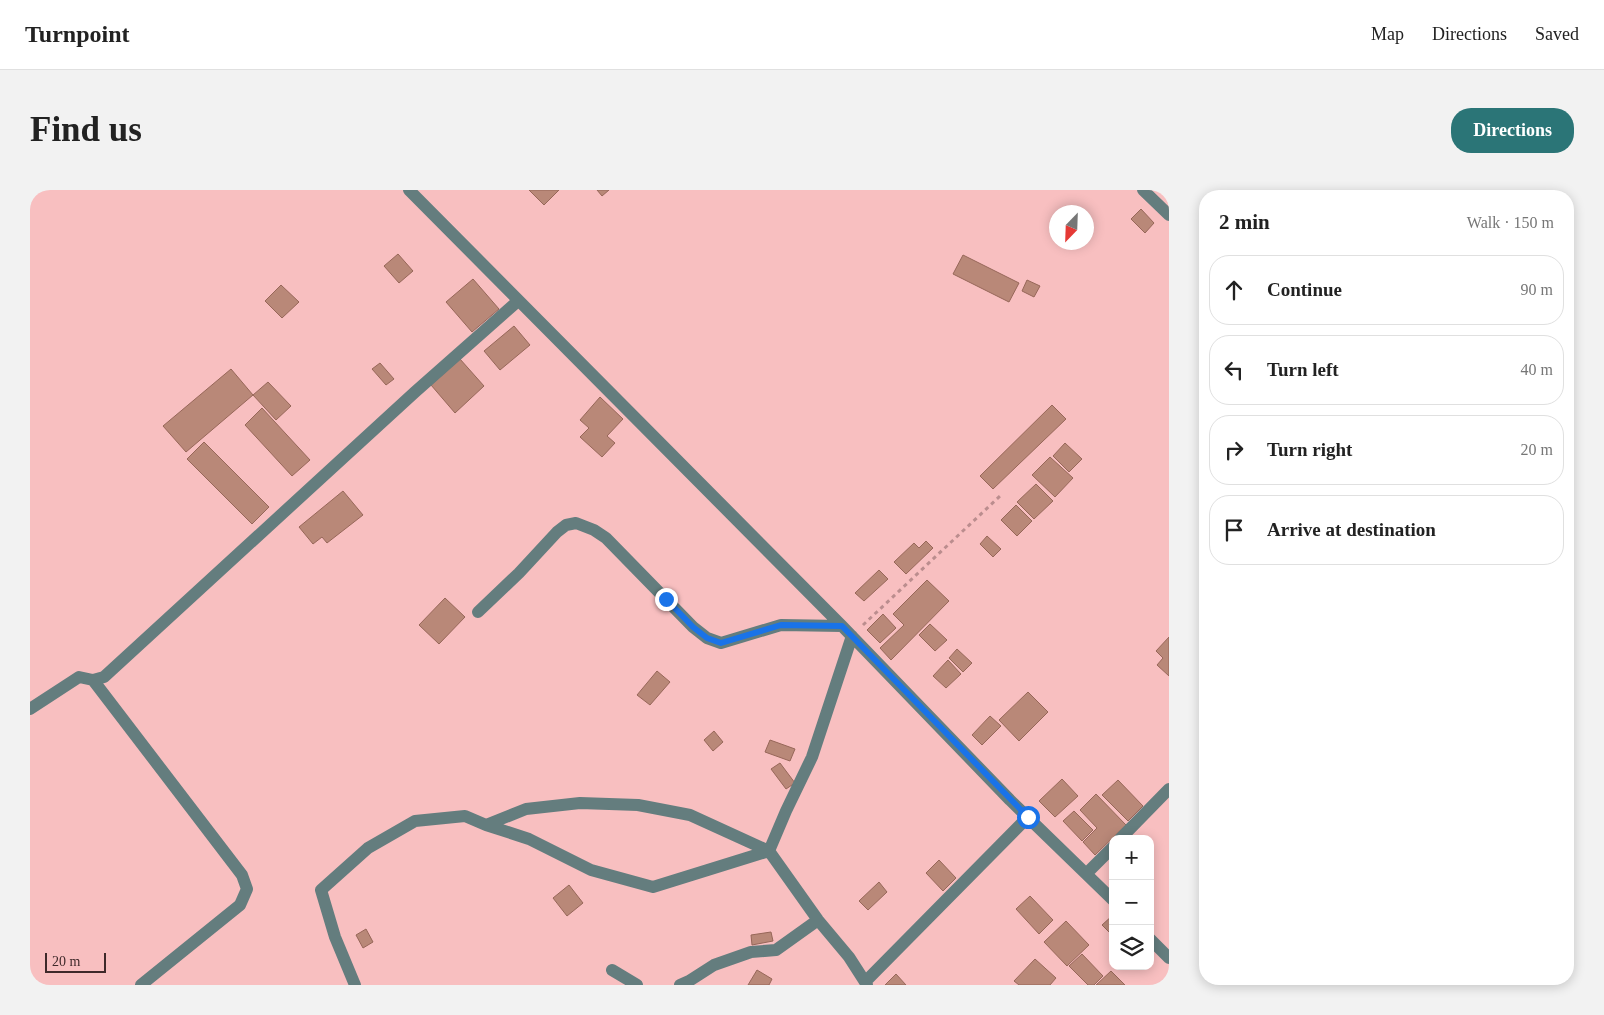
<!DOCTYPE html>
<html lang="en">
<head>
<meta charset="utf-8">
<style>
	body { margin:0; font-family:Georgia,serif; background:#f2f2f2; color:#222 }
	.controls { position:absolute; right:15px; bottom:15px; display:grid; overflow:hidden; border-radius:10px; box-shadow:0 2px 12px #0003 }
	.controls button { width:45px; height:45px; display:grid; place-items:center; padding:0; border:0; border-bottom:1px solid #e0e0e0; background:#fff; color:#222; font:25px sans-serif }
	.compass { position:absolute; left:1019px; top:15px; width:45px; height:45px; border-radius:50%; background:#fff; box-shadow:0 2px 12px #0003; rotate:203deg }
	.scale { position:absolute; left:15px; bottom:12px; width:61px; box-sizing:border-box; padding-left:5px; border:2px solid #3f292a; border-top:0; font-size:14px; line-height:18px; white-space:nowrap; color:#3f292a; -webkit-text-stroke:4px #f8bfc0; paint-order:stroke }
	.stop { position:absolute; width:15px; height:15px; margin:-11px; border:4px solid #1a73e8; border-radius:50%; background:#fff }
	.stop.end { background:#1a73e8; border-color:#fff; box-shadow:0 1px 5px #0008 }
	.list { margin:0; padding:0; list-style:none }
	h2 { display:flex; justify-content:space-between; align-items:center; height:65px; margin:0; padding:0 20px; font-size:21px }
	h2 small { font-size:16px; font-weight:400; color:#767676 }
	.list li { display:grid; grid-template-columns:32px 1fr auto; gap:15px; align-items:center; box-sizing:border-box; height:70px; margin:0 10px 10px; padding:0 10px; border:1px solid #e0e0e0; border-radius:20px }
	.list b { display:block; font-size:19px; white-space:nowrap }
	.list em { font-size:16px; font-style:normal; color:#767676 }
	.icon { flex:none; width:28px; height:28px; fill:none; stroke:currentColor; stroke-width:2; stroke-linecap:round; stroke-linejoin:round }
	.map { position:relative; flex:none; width:1139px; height:795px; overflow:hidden; border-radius:20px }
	header { display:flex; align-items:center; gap:30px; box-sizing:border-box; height:70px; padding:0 25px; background:#fff; border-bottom:1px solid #e0e0e0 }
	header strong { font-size:24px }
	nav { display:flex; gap:28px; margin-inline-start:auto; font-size:18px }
	.intro { display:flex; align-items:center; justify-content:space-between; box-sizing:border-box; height:120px; padding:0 30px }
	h1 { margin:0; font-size:35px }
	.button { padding:12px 22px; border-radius:20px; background:#2b7577; color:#fff; font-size:18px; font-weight:700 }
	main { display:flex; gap:30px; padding:0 30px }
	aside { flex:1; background:#fff; border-radius:20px; box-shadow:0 2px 12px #0003 }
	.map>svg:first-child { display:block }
	.building { fill:#b98878; stroke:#976759 }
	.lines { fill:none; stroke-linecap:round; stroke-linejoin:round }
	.path { stroke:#bb8d8e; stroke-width:3; stroke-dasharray:4 4; stroke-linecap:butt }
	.minor { stroke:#647d7e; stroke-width:12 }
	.route { stroke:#1a73e8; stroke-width:6 }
</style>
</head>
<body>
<header>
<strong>Turnpoint</strong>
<nav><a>Map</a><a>Directions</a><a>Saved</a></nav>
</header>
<div class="intro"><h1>Find us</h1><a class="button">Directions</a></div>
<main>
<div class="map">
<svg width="1139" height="795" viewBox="0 0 1139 795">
	<rect width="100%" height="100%" fill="#f8bfc0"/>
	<path class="building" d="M499,0H529L514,15Z
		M567,0H579L572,6Z
		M1111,19L1124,33L1115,43L1101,29Z
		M368,64L383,81L369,93L354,76Z
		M933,65L989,93L979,112L923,84Z
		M443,89L469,119L442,142L416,112Z
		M997,90L1010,96L1004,107L992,101Z
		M251,95L269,112L252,128L235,111Z
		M484,136L500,155L470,180L454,161Z
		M430,169L454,196L425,223L401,195Z
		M350,173L364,189L356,195L342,179Z
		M201,179L223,205L156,262L133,236Z
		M238,192L261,216L246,230L223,205Z
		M570,207L593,229L577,246L585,253L572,267L550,247L559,238L550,230Z
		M1022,215L1036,229L963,299L950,286Z
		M232,218L280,270L262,286L215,235Z
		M174,252L239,317L222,334L157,269Z
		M1035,253L1052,269L1039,282L1023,266Z
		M1020,267L1043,288L1025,307L1002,285Z
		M1006,294L1023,311L1004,329L987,312Z
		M313,301L333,325L297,353L292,347L283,354L269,337Z
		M986,315L1002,331L987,346L971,330Z
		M957,346L971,359L963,367L950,354Z
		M896,351L903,358L876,384L864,372L884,353L889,358Z
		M849,380L858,389L834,411L825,403Z
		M897,390L919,411L861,470L850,458L874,435L863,424Z
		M415,408L435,427L409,454L389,435Z
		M853,424L866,438L850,453L837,440Z
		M900,434L917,450L905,461L889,445Z
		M1139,447V486L1127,475L1133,468L1126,461Z
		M927,459L942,473L933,482L919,468Z
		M918,470L931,484L916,498L903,486Z
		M627,481L640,492L620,515L607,505Z
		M998,502L1018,522L989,551L969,530Z
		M960,526L971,536L952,555L942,545Z
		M684,541L693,552L683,561L674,550Z
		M740,550L765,559L760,571L735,562Z
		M750,573L765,593L756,599L741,579Z
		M1032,589L1048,606L1025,627L1009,611Z
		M1088,590L1113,616L1098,631L1072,605Z
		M1066,604L1096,635L1065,665L1053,652L1067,638L1050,620Z
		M1044,621L1063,640L1052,651L1033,631Z
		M909,670L926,688L913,701L896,683Z
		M849,692L857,702L838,720L829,711Z
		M539,695L553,713L537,726L523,708Z
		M1000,706L1023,730L1009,744L986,719Z
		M1083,725V746L1072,735Z
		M1036,731L1059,755L1037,776L1014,752Z
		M336,739L343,752L333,758L326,745Z
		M741,742L743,751L722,755L721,745Z
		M1052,764L1073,786L1064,795H1058L1039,776Z
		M1005,769L1026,788L1020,795H989L984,791Z
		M727,780L742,789L739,795H718Z
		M1081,781L1095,795H1066Z
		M866,784L876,795H855Z"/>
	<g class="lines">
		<path class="path" d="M833,435L970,306"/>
		<path class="minor" d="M379,0L812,436L980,610L1083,710
			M1113,0L1139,25
			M448,422L489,383L527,342L536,335L546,333L564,340L576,348L663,437L677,448L691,453L751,435L812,436
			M63,490L212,685L217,699L210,715L111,795
			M0,519L49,487L63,490L74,487L385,202L488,111
			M456,635L496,619L550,613L608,615L660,625L739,661L788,730L819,767L837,795
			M1090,649L1139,599
			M739,661L756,621L782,567L822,446
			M1057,683L1083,657
			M1120,749L1139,768
			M582,780L607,795
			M836,791L998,627
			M325,795L305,747L291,700L338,658L385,631L435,626L456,635L499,649L561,680L623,697L739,661
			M650,795L659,791L684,775L721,762L746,760L788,730"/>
	</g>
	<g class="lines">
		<path class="route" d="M636,409L663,437L677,448L691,453L751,435L812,436L998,627"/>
	</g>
</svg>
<div class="controls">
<button>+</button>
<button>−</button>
<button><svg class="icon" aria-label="layers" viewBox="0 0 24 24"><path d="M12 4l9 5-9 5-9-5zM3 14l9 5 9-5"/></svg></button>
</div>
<svg class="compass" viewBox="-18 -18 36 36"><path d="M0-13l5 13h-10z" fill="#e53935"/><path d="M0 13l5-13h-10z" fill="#767676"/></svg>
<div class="scale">20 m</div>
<div class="stop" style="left:998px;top:627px"></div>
<div class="stop end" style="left:636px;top:409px"></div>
</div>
<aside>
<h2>2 min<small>Walk · 150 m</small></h2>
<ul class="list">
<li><svg class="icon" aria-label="ahead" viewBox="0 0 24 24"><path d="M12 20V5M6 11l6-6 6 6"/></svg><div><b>Continue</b></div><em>90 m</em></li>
<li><svg class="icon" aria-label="left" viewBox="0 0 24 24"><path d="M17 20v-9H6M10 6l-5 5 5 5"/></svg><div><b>Turn left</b></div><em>40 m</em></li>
<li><svg class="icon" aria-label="right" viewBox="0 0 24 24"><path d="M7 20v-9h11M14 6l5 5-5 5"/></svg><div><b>Turn right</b></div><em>20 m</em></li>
<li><svg class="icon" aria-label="arrive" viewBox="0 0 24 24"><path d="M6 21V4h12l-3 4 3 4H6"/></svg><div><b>Arrive at destination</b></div></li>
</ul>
</aside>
</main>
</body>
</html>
